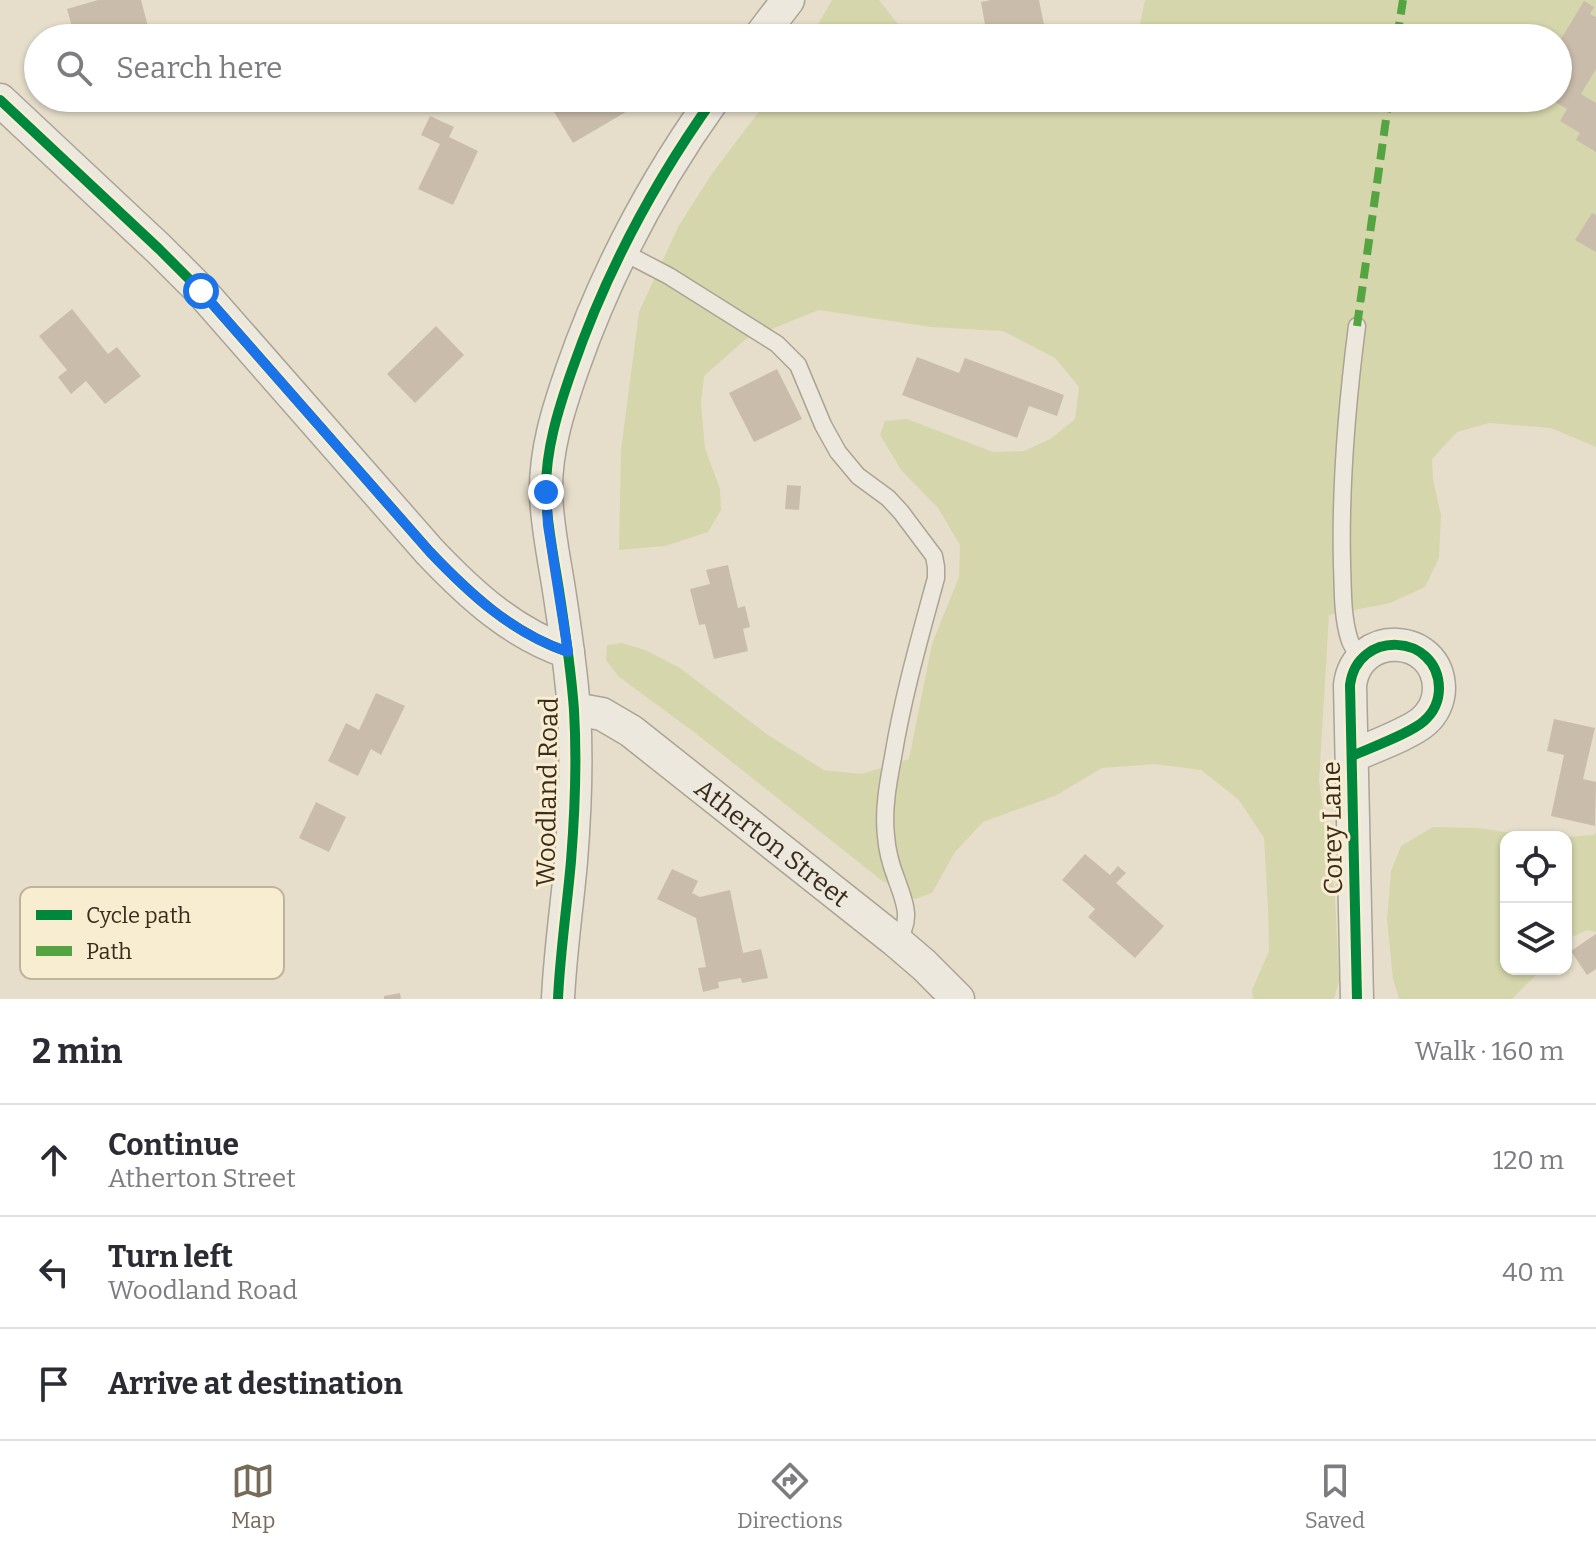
<!DOCTYPE html>
<html lang="en">
<head>
<meta charset="utf-8">
<style>
	body { margin:0; font-family:Bitter,serif; background:#f2f2f3; color:#2b2b33 }
	.controls { position:absolute; right:24px; bottom:24px; display:grid; overflow:hidden; border-radius:16px; box-shadow:0 2px 6px #0004 }
	.controls button { width:72px; height:72px; display:grid; place-items:center; padding:0; border:0; border-bottom:2px solid #e1e1e2; background:#fff; color:#2b2b33; font:40px sans-serif }
	.stop { position:absolute; width:24px; height:24px; margin:-18px; border:6px solid #1a73e8; border-radius:50%; background:#fff }
	.stop.end { background:#1a73e8; border-color:#fff; box-shadow:0 2px 8px #0008 }
	.list { margin:0; padding:0; list-style:none }
	h2 { display:flex; justify-content:space-between; align-items:center; height:104px; margin:0; padding:0 32px; font-size:34px }
	h2 small { font-size:26px; font-weight:400; color:#7c7c81 }
	.list li { display:grid; grid-template-columns:52px 1fr auto; gap:24px; align-items:center; box-sizing:border-box; height:112px; padding:0 32px; border-top:2px solid #e1e1e2 }
	.list b { display:block; font-size:30px; white-space:nowrap }
	.list p { margin:0; font-size:26px; white-space:nowrap; color:#7c7c81 }
	.list em { font-size:26px; font-style:normal; color:#7c7c81 }
	.icon { flex:none; width:44px; height:44px; fill:none; stroke:currentColor; stroke-width:2; stroke-linecap:round; stroke-linejoin:round }
	.map { position:relative; flex:none; width:1596px; height:999px; overflow:hidden }
	.search { position:absolute; background:#fff; box-shadow:0 2px 6px #0004; left:24px; right:24px; top:24px; height:88px; display:flex; align-items:center; gap:20px; box-sizing:border-box; padding:0 28px; border-radius:44px; color:#7c7c81; font-size:30px }
	.sheet { height:440px; background:#fff }
	nav { display:flex; justify-content:space-around; align-items:center; box-sizing:border-box; height:112px; border-top:2px solid #e1e1e2; background:#fff; font-size:22px; color:#7c7c81 }
	nav a { display:grid; justify-items:center; gap:4px }
	nav .on { color:#766a59 }
	.map>svg:first-child { display:block }
	.green { fill:#d6d6ac }
	.building { fill:#cabcab }
	.lines { fill:none; stroke-linecap:round; stroke-linejoin:round }
	.lane-casing { stroke:#aba394; stroke-width:19 }
	.street-casing { stroke:#aba394; stroke-width:35 }
	.lane { stroke:#ede8dd; stroke-width:16 }
	.street { stroke:#ede8dd; stroke-width:32 }
	.quiet { stroke:#54a441; stroke-width:8; stroke-dasharray:16 8; stroke-linecap:butt }
	.cycleway-casing { stroke:#f8edd0; stroke-width:15 }
	.cycleway { stroke:#00873e; stroke-width:10 }
	.route { stroke:#1a73e8; stroke-width:10 }
	.labels { text-anchor:middle; stroke-width:6; stroke-linejoin:round; paint-order:stroke }
	.street-label { font-size:26px; fill:#3a2b1c; stroke:#f8edd0 }
	.key { fill:#f8edd0; stroke:#bfb39a; stroke-width:2 }
	.key-label { font-size:22px; fill:#3a2b1c }
</style>
</head>
<body>
<div class="map">
<svg width="1596" height="999" viewBox="0 0 1596 999">
	<rect width="100%" height="100%" fill="#e6deca"/>
	<path class="green" d="M832,0H879L898,24L917,38H810Z
		M1145,0H1596V447L1551,428L1489,423L1457,432L1432,459L1433,479L1441,515L1439,558L1425,587L1390,603L1329,615L1319,781L1335,897L1339,981L1334,999H1253L1252,990L1269,951L1268,908L1264,838L1239,800L1201,770L1155,764L1102,768L1055,796L983,822L955,852L932,893L915,899L881,880L694,732L619,677L606,660L607,645L622,643L645,650L680,668L768,735L824,770L862,774L909,759L932,644L959,577L960,545L938,508L901,470L880,435L885,421L907,419L993,452L1024,451L1052,438L1075,419L1079,387L1055,358L1003,331L931,327L819,310L746,339L704,376L701,403L705,448L720,489L721,510L708,532L665,546L619,550L621,450L639,312L678,227L711,175L769,98H1558V38H1133L1138,34Z
		M1433,827L1479,828L1536,837H1506V969H1542L1512,999H1399L1393,979L1387,920L1391,871L1401,846Z
		M1596,833V932L1587,930L1566,940V837L1593,835Z"/>
	<path class="building" d="M98,0H141L151,38H75L67,9Z
		M991,0H1039L1044,25L987,36L981,2Z
		M1584,1L1594,7L1590,14L1596,17V69L1581,94L1596,103V152L1576,140L1580,133L1560,121L1567,109L1548,98H1558V44Z
		M578,98H631L636,106L573,143L554,112Z
		M430,116L454,127L449,137L478,151L453,205L418,189L440,144L421,135Z
		M1592,213L1596,215V252L1575,240Z
		M72,309L108,354L117,347L141,376L105,404L86,381L71,394L58,377L67,370L39,336Z
		M436,326L464,355L415,403L387,374Z
		M917,357L959,373L965,358L1064,395L1057,416L1029,406L1017,438L902,395Z
		M777,369L802,419L754,442L729,393Z
		M787,485L801,486L799,510L785,509Z
		M728,565L738,608L745,606L750,627L743,629L748,651L714,659L705,624L699,625L690,589L710,584L706,570Z
		M376,693L405,706L381,755L371,749L358,776L328,761L346,723L359,730Z
		M1554,719L1595,728L1583,779L1596,782L1595,826L1551,816L1564,755L1547,751Z
		M316,802L346,817L329,852L299,838Z
		M1085,854L1110,875L1118,866L1126,873L1116,883L1164,926L1135,958L1088,917L1095,909L1062,880Z
		M672,869L698,881L692,893L700,897L730,890L743,953L761,949L768,978L742,983L741,978L718,982L719,988L703,992L698,968L706,967L696,918L657,899Z
		M1596,934V969L1587,975L1571,951Z
		M400,993L401,999H384V996Z"/>
	<g class="lines">
		<g class="lane-casing">
			<path id="lane" d="M621,251L669,276L777,344L798,365L823,425L838,452L858,476L888,498L901,512L934,556L936,567V578C920,637 903,696 893,757C888,783 883,810 886,836C887,850 891,865 896,878C904,901 914,920 896,941
				M1357,326C1347,404 1340,485 1342,564C1343,588 1342,615 1349,638C1351,646 1356,652 1362,658"/>
		</g>
		<g class="street-casing">
			<g id="street">
				<path d="M759,38L788,0"/>
				<path d="M0,100L159,249L201,291L430,552C470,594 512,633 568,652"/>
				<path id="s1" d="M574,709L602,714L631,731L896,941L924,965L958,999"/>
				<path d="M1352,756C1370,748 1411,733 1424,721C1433,713 1439,701 1439,688C1438,633 1357,629 1350,685L1357,999"/>
				<path d="M558,999C560,953 567,907 571,861C575,811 577,760 574,710C571,669 565,629 559,590C554,558 547,526 546,494C545,451 558,410 572,370C606,272 654,182 714,98"/>
			</g>
		</g>
		<use href="#lane" class="lane"/>
		<use href="#street" class="street"/>
		<path class="quiet" d="M1397,38L1403,0
			M1357,326L1389,98"/>
		<g class="cycleway-casing">
			<path id="cycleway" d="M0,100L159,249L201,291L430,552C470,594 512,633 568,652
				M1352,756C1370,748 1411,733 1424,721C1433,713 1439,701 1439,688C1438,633 1357,629 1350,685L1357,999
				M558,999C560,953 567,907 571,861C575,811 577,760 574,710C571,669 565,629 559,590C554,558 547,526 546,494C545,451 558,410 572,370C606,272 654,182 714,98"/>
		</g>
		<use href="#cycleway" class="cycleway"/>
	</g>
	<g class="lines">
		<path class="route" d="M201,291L430,552C470,594 512,633 568,652L548,525L546,492"/>
	</g>
	<g class="labels">
		<g class="street-label">
			<text transform="translate(547 792) rotate(-89)" y="9">Woodland Road</text>
			<text transform="translate(1332 828) rotate(-91)" y="9">Corey Lane</text>
			<text dy="9" stroke="none"><textPath href="#s1" startOffset="242">Atherton Street</textPath></text>
		</g>
	</g>
	<rect x="20" y="887" width="264" height="92" rx="12" class="key"/>
	<rect x="36" y="910" width="36" height="10" fill="#00873e"/>
	<rect x="36" y="946" width="36" height="10" fill="#54a441"/>
	<g class="key-label">
		<text x="86" y="923">Cycle path</text>
		<text x="86" y="959">Path</text>
	</g>
</svg>
<div class="controls">
<button><svg class="icon" aria-label="locate" viewBox="0 0 24 24"><circle cx="12" cy="12" r="6"/><path d="M12 2v4M12 18v4M2 12h4M18 12h4"/></svg></button>
<button><svg class="icon" aria-label="layers" viewBox="0 0 24 24"><path d="M12 4l9 5-9 5-9-5zM3 14l9 5 9-5"/></svg></button>
</div>
<div class="stop" style="left:201px;top:291px"></div>
<div class="stop end" style="left:546px;top:492px"></div>
<div class="search"><svg class="icon" aria-label="search" viewBox="0 0 24 24"><circle cx="10" cy="10" r="6"/><path d="M15 15l6 6"/></svg>Search here</div>
</div>
<section class="sheet">
<h2>2 min<small>Walk · 160 m</small></h2>
<ul class="list">
<li><svg class="icon" aria-label="ahead" viewBox="0 0 24 24"><path d="M12 20V5M6 11l6-6 6 6"/></svg><div><b>Continue</b><p>Atherton Street</p></div><em>120 m</em></li>
<li><svg class="icon" aria-label="left" viewBox="0 0 24 24"><path d="M17 20v-9H6M10 6l-5 5 5 5"/></svg><div><b>Turn left</b><p>Woodland Road</p></div><em>40 m</em></li>
<li><svg class="icon" aria-label="arrive" viewBox="0 0 24 24"><path d="M6 21V4h12l-3 4 3 4H6"/></svg><div><b>Arrive at destination</b></div></li>
</ul>
</section>
<nav>
<a class="on"><svg class="icon" aria-label="map" viewBox="0 0 24 24"><path d="M3 6l6-2 6 2 6-2v14l-6 2-6-2-6 2zM9 4v14M15 6v14"/></svg>Map</a>
<a><svg class="icon" aria-label="directions" viewBox="0 0 24 24"><path d="M12 3l9 9-9 9-9-9zM9 14v-3h6M13 9l2 2-2 2"/></svg>Directions</a>
<a><svg class="icon" aria-label="saved" viewBox="0 0 24 24"><path d="M7 4h10v16l-5-4-5 4z"/></svg>Saved</a>
</nav>
</body>
</html>
